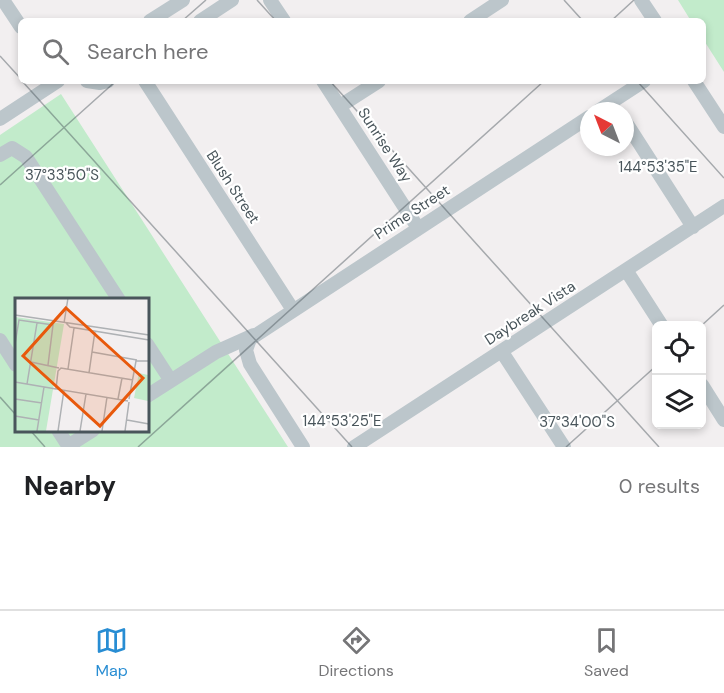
<!DOCTYPE html>
<html lang="en">
<head>
<meta charset="utf-8">
<style>
	body { margin:0; font-family:"DM Sans",sans-serif; background:#f6f6f6; color:#202124 }
	.controls { position:absolute; right:18px; bottom:18px; display:grid; overflow:hidden; border-radius:9px; box-shadow:0 3px 9px #0003 }
	.controls button { width:54px; height:54px; display:grid; place-items:center; padding:0; border:0; border-bottom:2px solid #e0e0e0; background:#fff; color:#202124; font:30px sans-serif }
	.compass { position:absolute; left:580px; top:102px; width:54px; height:54px; border-radius:50%; background:#fff; box-shadow:0 3px 9px #0003; rotate:318deg }
	.list { margin:0; padding:0; list-style:none }
	h2 { display:flex; justify-content:space-between; align-items:center; height:78px; margin:0; padding:0 24px; font-size:26px }
	h2 small { font-size:20px; font-weight:400; color:#757577 }
	.icon { flex:none; width:33px; height:33px; fill:none; stroke:currentColor; stroke-width:2; stroke-linecap:round; stroke-linejoin:round }
	.map { position:relative; flex:none; width:724px; height:447px; overflow:hidden }
	.search { position:absolute; background:#fff; box-shadow:0 3px 9px #0003; left:18px; right:18px; top:18px; height:66px; display:flex; align-items:center; gap:15px; box-sizing:border-box; padding:0 21px; border-radius:9px; color:#757577; font-size:22px }
	.sheet { height:162px; background:#fff }
	nav { display:flex; justify-content:space-around; align-items:center; box-sizing:border-box; height:84px; border-top:2px solid #e0e0e0; background:#fff; font-size:16px; color:#757577 }
	nav a { display:grid; justify-items:center; gap:3px }
	nav .on { color:#288dd3 }
	.map>svg:first-child { display:block }
	.green { fill:#c2ebcb; fill-rule:evenodd }
	.lines { fill:none; stroke-linecap:round; stroke-linejoin:round }
	.minor { stroke:#bcc6cb; stroke-width:14 }
	.ticks { fill:none; stroke:#49555b; stroke-width:1.5; stroke-opacity:0.45 }
	.labels { text-anchor:middle; stroke-width:4.5; stroke-linejoin:round; paint-order:stroke }
	.street-label { font-size:15px; fill:#49555b; stroke:#fff }
	.inset-road { fill:none; stroke:#aeb1b4; stroke-width:1.5 }
	.view { fill:#e8590c; fill-opacity:0.15; stroke:#e8590c; stroke-width:3 }
	.inset-edge { fill:none; stroke:#49555b; stroke-width:3 }
	.ticks-label { font-size:15px; text-anchor:middle; fill:#49555b; stroke:#fff; stroke-width:4.5; stroke-linejoin:round; paint-order:stroke }
</style>
</head>
<body>
<div class="map">
<svg width="724" height="447" viewBox="0 0 724 447">
	<rect width="100%" height="100%" fill="#f2eff0"/>
	<path class="green" d="M678,0H724V72L703,39V21H691Z
		M61,94L288,447H0V135ZM16,300H147V430H16Z"/>
	<g class="lines">
		<path class="minor" d="M3,0L21,27
			M270,0L284,21
			M641,0L655,21
			M150,21L183,0
			M200,21L232,0
			M470,21L502,0
			M87,81L100,83L108,81
			M145,81L293,310
			M323,81L418,228
			M694,81L724,127
			M340,106L379,81
			M598,111L644,81
			M0,119L58,81
			M625,121L693,227
			M0,155L12,148L26,157L119,300
			M626,270L662,326
			M0,340L16,365
			M147,344L171,381
			M502,352L564,447
			M702,385L724,420
			M147,396L216,352L254,335
			M58,430L69,447
			M68,446L93,430
			M303,447L250,364L246,350L250,339L589,117
			M354,447L724,206"/>
	</g>
	<path class="ticks" d="M257,0L276,21M564,0L583,21M182,21L206,0M611,21L634,0M0,56L21,79M22,81L352,447M330,81L659,447M637,81L724,178M0,185L116,81M701,326L724,305M0,397L16,415M30,430L45,447M138,447L544,81M566,447L656,366"/>
	<g class="labels">
		<g class="street-label">
			<text transform="translate(385 145) rotate(57)" y="5">Sunrise Way</text>
			<text transform="translate(233 187) rotate(57)" y="5">Blush Street</text>
			<text transform="translate(412 212) rotate(-33)" y="5">Prime Street</text>
			<text transform="translate(530 313) rotate(-33)" y="5">Daybreak Vista</text>
		</g>
	</g>
	<g transform="translate(15 298)">
		<rect width="134" height="134" fill="#f2eff0"/>
		<path d="M0,19L49,26L31,133H0ZM124,75L133,77V103L119,100Z" fill="#c2ebcb"/>
		<path class="inset-road" d="M0,17L134,37M49,25L53,0M51,25L55,29L134,42M0,46L4,22L38,27L33,67M77,54L122,62M16,64L44,70M53,71L59,30M74,75L80,33M0,84L41,91M12,86L22,25M0,101L27,105M103,101L107,80M114,101L121,63H134M113,103L41,91L43,73L46,70L118,82M0,118L24,122M112,122L134,126M22,133L29,89M43,133L49,92M65,133L71,96M87,133L92,99M110,133L114,104"/>
		<path class="view" d="M51,10L128,80L85,128L8,58Z"/>
		<rect width="134" height="134" class="inset-edge"/>
	</g>
	<g class="ticks-label">
		<text x="658" y="172">144°53'35"E</text>
		<text x="62" y="180">37°33'50"S</text>
		<text x="342" y="426">144°53'25"E</text>
		<text x="577" y="427">37°34'00"S</text>
	</g>
</svg>
<div class="controls">
<button><svg class="icon" aria-label="locate" viewBox="0 0 24 24"><circle cx="12" cy="12" r="6"/><path d="M12 2v4M12 18v4M2 12h4M18 12h4"/></svg></button>
<button><svg class="icon" aria-label="layers" viewBox="0 0 24 24"><path d="M12 4l9 5-9 5-9-5zM3 14l9 5 9-5"/></svg></button>
</div>
<svg class="compass" viewBox="-18 -18 36 36"><path d="M0-13l5 13h-10z" fill="#e53935"/><path d="M0 13l5-13h-10z" fill="#757577"/></svg>
<div class="search"><svg class="icon" aria-label="search" viewBox="0 0 24 24"><circle cx="10" cy="10" r="6"/><path d="M15 15l6 6"/></svg>Search here</div>
</div>
<section class="sheet">
<h2>Nearby<small>0 results</small></h2>
<ul class="list">
</ul>
</section>
<nav>
<a class="on"><svg class="icon" aria-label="map" viewBox="0 0 24 24"><path d="M3 6l6-2 6 2 6-2v14l-6 2-6-2-6 2zM9 4v14M15 6v14"/></svg>Map</a>
<a><svg class="icon" aria-label="directions" viewBox="0 0 24 24"><path d="M12 3l9 9-9 9-9-9zM9 14v-3h6M13 9l2 2-2 2"/></svg>Directions</a>
<a><svg class="icon" aria-label="saved" viewBox="0 0 24 24"><path d="M7 4h10v16l-5-4-5 4z"/></svg>Saved</a>
</nav>
</body>
</html>
